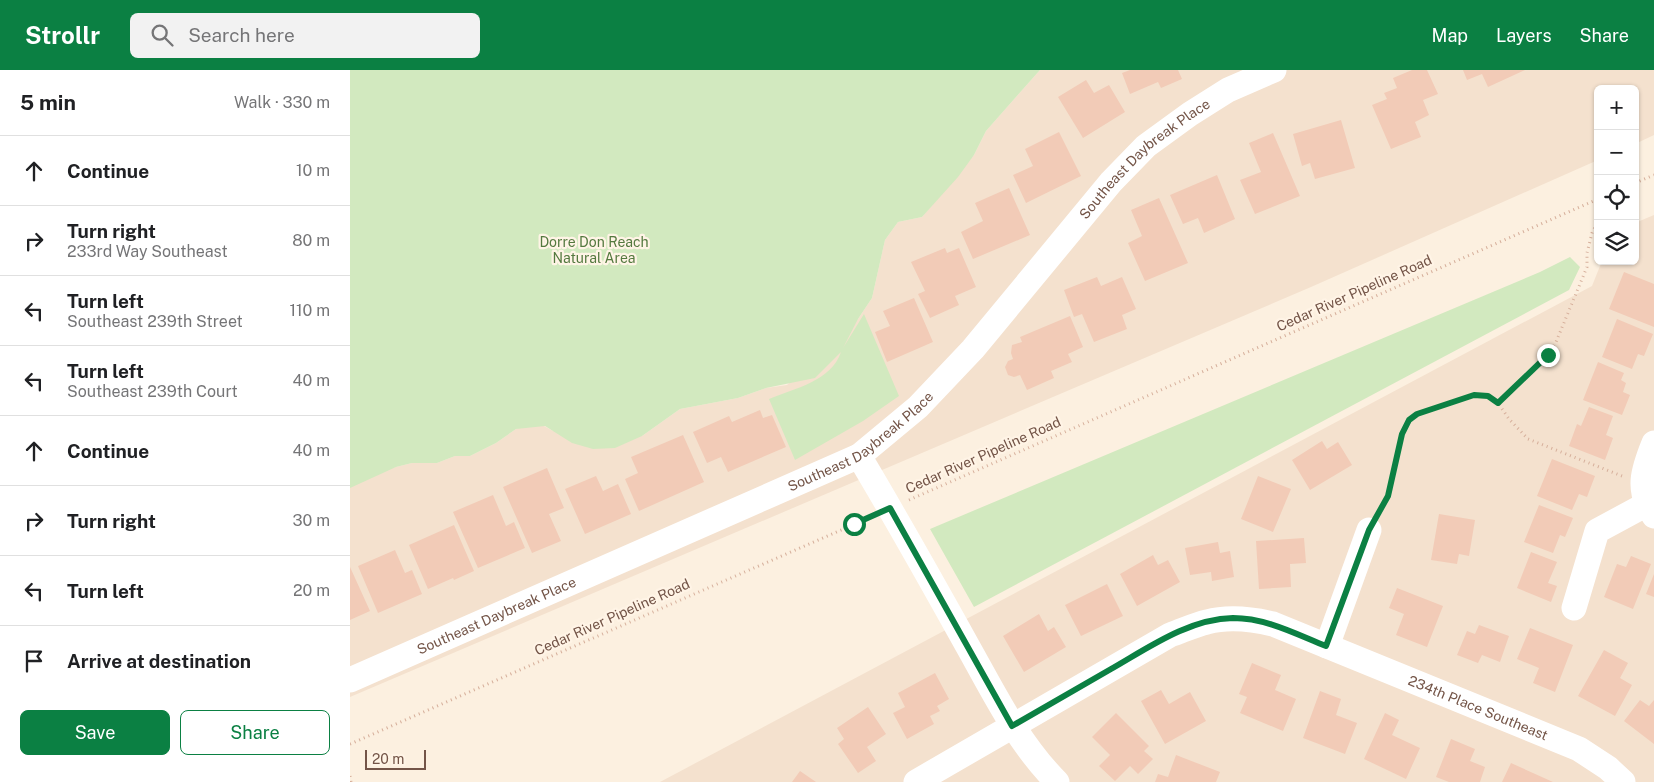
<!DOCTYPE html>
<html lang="en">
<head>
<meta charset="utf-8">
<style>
	body { margin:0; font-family:"Public Sans",sans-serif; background:#f2f2f2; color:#202124 }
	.controls { position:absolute; right:15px; top:15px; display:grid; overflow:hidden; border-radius:8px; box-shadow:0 1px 4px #0004 }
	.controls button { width:45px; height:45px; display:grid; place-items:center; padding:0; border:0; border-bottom:1px solid #e0e0e0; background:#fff; color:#202124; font:25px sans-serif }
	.scale { position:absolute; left:15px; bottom:12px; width:61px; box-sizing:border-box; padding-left:5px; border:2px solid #735447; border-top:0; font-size:14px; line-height:18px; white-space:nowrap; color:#735447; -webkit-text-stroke:4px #fff4e6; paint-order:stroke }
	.stop { position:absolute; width:15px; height:15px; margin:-11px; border:4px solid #0b8043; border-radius:50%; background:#fff }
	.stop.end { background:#0b8043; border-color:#fff; box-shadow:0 1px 5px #0008 }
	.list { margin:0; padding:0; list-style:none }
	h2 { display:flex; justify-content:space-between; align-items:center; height:65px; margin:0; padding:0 20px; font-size:21px }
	h2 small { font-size:16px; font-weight:400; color:#757577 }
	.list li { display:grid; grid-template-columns:32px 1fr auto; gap:15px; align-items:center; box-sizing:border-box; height:70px; padding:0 20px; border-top:1px solid #e0e0e0 }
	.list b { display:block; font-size:19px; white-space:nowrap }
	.list p { margin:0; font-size:16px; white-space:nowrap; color:#757577 }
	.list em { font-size:16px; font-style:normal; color:#757577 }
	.actions { display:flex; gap:10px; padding:15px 20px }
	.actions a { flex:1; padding:11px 0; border:1px solid #0b8043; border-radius:8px; text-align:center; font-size:18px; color:#0b8043 }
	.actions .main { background:#0b8043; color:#fff }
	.icon { flex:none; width:28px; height:28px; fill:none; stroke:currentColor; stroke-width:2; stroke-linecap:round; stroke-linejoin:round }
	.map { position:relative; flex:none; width:1304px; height:712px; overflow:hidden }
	header { display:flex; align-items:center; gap:30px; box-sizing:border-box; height:70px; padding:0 25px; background:#0b8043; color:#fff }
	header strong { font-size:24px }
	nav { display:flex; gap:28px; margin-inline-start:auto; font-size:18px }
	.search { width:350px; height:45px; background:#f2f2f2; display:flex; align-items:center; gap:12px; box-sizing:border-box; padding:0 18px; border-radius:8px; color:#757577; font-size:19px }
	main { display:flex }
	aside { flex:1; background:#fff }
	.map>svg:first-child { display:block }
	.residential { fill:#f4e1ce }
	.green { fill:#d2e9bf }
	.building { fill:#f2cbb7 }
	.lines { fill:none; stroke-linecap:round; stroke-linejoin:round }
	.path { stroke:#d6af9b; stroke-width:3; stroke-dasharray:1 4; stroke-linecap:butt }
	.minor { stroke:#fff; stroke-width:25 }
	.route { stroke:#0b8043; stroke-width:6 }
	.labels { text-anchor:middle; stroke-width:4.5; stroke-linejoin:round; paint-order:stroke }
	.street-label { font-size:14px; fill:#735447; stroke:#fff4e6 }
	.park-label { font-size:14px; fill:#54793f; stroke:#fff4e6 }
</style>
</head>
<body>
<header>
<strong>Strollr</strong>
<div class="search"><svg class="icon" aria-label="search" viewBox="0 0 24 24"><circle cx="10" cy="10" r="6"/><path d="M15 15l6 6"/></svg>Search here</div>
<nav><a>Map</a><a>Layers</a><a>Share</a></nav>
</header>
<main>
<aside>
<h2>5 min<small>Walk · 330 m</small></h2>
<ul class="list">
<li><svg class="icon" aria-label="ahead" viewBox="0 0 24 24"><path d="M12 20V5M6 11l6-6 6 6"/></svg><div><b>Continue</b></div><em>10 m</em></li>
<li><svg class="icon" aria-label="right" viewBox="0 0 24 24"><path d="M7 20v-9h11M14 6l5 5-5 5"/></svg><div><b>Turn right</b><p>233rd Way Southeast</p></div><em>80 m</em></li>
<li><svg class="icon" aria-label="left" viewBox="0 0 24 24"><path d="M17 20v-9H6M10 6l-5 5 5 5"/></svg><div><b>Turn left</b><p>Southeast 239th Street</p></div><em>110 m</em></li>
<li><svg class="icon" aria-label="left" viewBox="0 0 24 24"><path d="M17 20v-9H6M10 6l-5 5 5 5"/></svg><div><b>Turn left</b><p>Southeast 239th Court</p></div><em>40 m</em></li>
<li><svg class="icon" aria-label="ahead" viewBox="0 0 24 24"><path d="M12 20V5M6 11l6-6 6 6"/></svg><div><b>Continue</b></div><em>40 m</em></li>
<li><svg class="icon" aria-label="right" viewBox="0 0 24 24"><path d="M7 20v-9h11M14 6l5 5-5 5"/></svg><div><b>Turn right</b></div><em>30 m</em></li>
<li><svg class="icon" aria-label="left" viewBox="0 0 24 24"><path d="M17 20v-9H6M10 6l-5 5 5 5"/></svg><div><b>Turn left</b></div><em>20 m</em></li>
<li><svg class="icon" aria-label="arrive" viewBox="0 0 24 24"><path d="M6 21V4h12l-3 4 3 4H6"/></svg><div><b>Arrive at destination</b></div></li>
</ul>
<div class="actions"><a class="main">Save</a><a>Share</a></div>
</aside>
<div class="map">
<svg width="1304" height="712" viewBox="0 0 1304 712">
	<rect width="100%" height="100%" fill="#fcf0e0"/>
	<path class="residential" d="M690,0H1304V65L1285,74V19H1248V90L961,217L0,627V399H38L62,393H87L105,386H120L146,373L166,359L187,352L203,361L292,366L330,339L388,328L416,318L437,315L508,249L522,228L535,170L548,152L572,147L624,85L636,61Z
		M1304,145V712H310L1242,216L1252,191H1285V153Z"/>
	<path class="green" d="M0,0H690L636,61L624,85L608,107L572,147L548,152L535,170L522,228L508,249L493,278L514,244L549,326L513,351L445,390L419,329C446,318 481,311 491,282L465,308L416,318L388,328L330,339L292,366L265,378L243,379L222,373L195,356L166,359L146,373L120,386H105L87,393H62L46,397L0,418Z
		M1220,187L1230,197L1219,220L624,537L580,459L1190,202Z"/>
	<path class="building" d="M780,0H828L832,9L811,18L808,12L780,24L772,3Z
		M1062,0H1077L1088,24L1073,30L1079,45L1065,52L1071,67L1041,79L1022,35L1037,29L1034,23L1047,18L1043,8Z
		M1113,0H1175L1138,17L1132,4L1117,10Z
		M736,10L744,23L759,15L775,42L733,68L708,27Z
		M991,50L1005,98L965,109L960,93L952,96L943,64Z
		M709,62L731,106L676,133L663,105L683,96L675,79Z
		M923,63L950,126L905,144L890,110L911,102L899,73Z
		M867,105L885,149L854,163L848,148L833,154L820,125Z
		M659,118L680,165L623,189L611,162L633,151L625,133Z
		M809,128L838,193L795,211L778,173L792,166L781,140Z
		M595,178L597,183L609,178L626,217L605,226L609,235L580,248L568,224L575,221L561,192Z
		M1274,202L1304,214V257L1259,239Z
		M747,207L751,216L772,207L786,239L772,245L777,259L744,272L732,244L724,247L714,220Z
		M564,228L583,272L537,292L525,262L540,256L533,241Z
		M720,246L733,277L718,284L722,292L701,301L704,308L677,320L670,305L664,307L658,305L655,297L658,291L663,289L661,283L662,275L672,272L670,267Z
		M1267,249L1303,264L1294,286L1288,284L1282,299L1252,287Z
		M1248,292L1274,303L1271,310L1276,313L1273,322L1280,325L1272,345L1233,330Z
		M1239,337L1263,346L1256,365L1263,368L1255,390L1219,376L1227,354L1231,356Z
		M410,340L413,348L422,345L436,377L378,402L371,387L357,393L343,362L379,346L382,352Z
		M333,365L354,412L289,441L275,409L288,403L281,387Z
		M972,371L977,379L988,372L1002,395L960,420L942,390Z
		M1202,389L1245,406L1237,427L1229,424L1222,440L1187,426Z
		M197,398L214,438L199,444L211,471L182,483L153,417Z
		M246,406L253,421L268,414L281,444L235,464L215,419Z
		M908,406L941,419L923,462L891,449Z
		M143,425L156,456L164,452L175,478L128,498L103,442Z
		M1189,435L1223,448L1215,467L1210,465L1203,483L1174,472Z
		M1089,444L1125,450L1119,486L1109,484L1107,494L1081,490Z
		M104,455L124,501L104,510L103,508L78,519L59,475Z
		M954,468L956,493L940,494L941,517L909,519L906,471Z
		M868,472L870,483L880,481L884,507L862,511L861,502L840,505L835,478Z
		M45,480L55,503L62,500L72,524L28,543L8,496Z
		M1181,482L1207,492L1198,513L1207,516L1201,532L1167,518Z
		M803,485L808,495L818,490L830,512L787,536L770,504Z
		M1281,486L1301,494L1283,539L1254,527L1267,494L1276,497Z
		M0,497L20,541L0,550Z
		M1304,504V527L1296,524Z
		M757,514L773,546L731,566L715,535Z
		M1047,518L1093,536L1077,577L1046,565L1054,544L1039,538Z
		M689,544L698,561L704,557L716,577L674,602L653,566Z
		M1129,555L1159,566L1150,592L1132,585L1128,593L1107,585L1117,561L1125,564Z
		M1180,558L1223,575L1205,622L1183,613L1189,598L1167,589Z
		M1254,580L1278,593L1270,608L1282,615L1265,646L1228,626Z
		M902,593L931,605L925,620L946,629L933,661L890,643L897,627L889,624Z
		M585,603L599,629L587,636L590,641L580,646L584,654L557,669L543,643L555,637L548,623Z
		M811,620L819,634L840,622L856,651L815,674L791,631Z
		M970,621L991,629L986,645L1007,653L995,684L953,668Z
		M1290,630L1299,636L1304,630V674L1274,651Z
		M518,637L536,664L517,677L526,691L508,703L488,674L494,669L487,658Z
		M766,643L799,676L794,681L803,689L788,704L780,696L765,711L749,696L760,685L742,667Z
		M1035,643L1049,650L1042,665L1070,678L1056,709L1014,689Z
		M1101,669L1125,679L1120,691L1135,697L1130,712H1099L1086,707Z
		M826,685L870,702L866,712H805L808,704L818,707Z
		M1161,693L1203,712H1152Z
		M450,701L466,712H442Z"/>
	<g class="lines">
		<path class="path" d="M1285,113L1304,105
			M1148,333L1198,285L1206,272L1237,197V183L1242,163L1248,151
			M559,430L1248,129
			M1029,442C1032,436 1037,430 1039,424C1047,398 1044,363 1067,344L1124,325L1138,327L1148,333L1159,349L1178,369L1272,406
			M0,674L521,447
			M0,706L1,712"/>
		<g class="minor">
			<path d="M1304,373C1293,400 1286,420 1304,446"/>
			<path d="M509,386C546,448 582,512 617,575C644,623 668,673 707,712"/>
			<path d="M1224,538L1247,461L1297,434"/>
			<path d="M977,576L1019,460"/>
			<path id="s1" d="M0,610L509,386L568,337L623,279L761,112L796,76L840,44L878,20L924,0"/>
			<path id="s2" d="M566,712L820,565C832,561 844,555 857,552C879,546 902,549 923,554L1229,679L1258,698L1273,712"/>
		</g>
	</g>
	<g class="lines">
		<path class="route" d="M504,454L540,438L662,656C695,637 728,618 761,599C798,578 838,549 883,548C916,548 946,564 976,576L1019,460L1038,426L1052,364L1059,350L1067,344L1124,325L1138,326L1148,333L1198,285"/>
	</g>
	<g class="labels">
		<g class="street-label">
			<text dy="5" stroke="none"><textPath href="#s1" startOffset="970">Southeast Daybreak Place</textPath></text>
			<text transform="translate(1004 223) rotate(-24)" y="5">Cedar River Pipeline Road</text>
			<text dy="5" stroke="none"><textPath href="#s1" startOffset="565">Southeast Daybreak Place</textPath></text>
			<text transform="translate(633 385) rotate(-24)" y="5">Cedar River Pipeline Road</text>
			<text dy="5" stroke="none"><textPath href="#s1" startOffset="160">Southeast Daybreak Place</textPath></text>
			<text transform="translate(262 547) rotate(-24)" y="5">Cedar River Pipeline Road</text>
			<text dy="5" stroke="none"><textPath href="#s2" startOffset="621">234th Place Southeast</textPath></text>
		</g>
		<g class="park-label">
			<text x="244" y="177">Dorre Don Reach<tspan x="244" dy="16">Natural Area</tspan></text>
		</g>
	</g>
</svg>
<div class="controls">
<button>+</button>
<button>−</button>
<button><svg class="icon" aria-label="locate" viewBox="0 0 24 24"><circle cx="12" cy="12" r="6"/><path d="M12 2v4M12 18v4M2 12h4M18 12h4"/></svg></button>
<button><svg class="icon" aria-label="layers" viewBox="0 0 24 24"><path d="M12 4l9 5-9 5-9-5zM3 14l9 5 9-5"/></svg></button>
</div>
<div class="scale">20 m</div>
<div class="stop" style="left:504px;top:454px"></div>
<div class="stop end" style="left:1198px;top:285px"></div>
</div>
</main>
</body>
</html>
